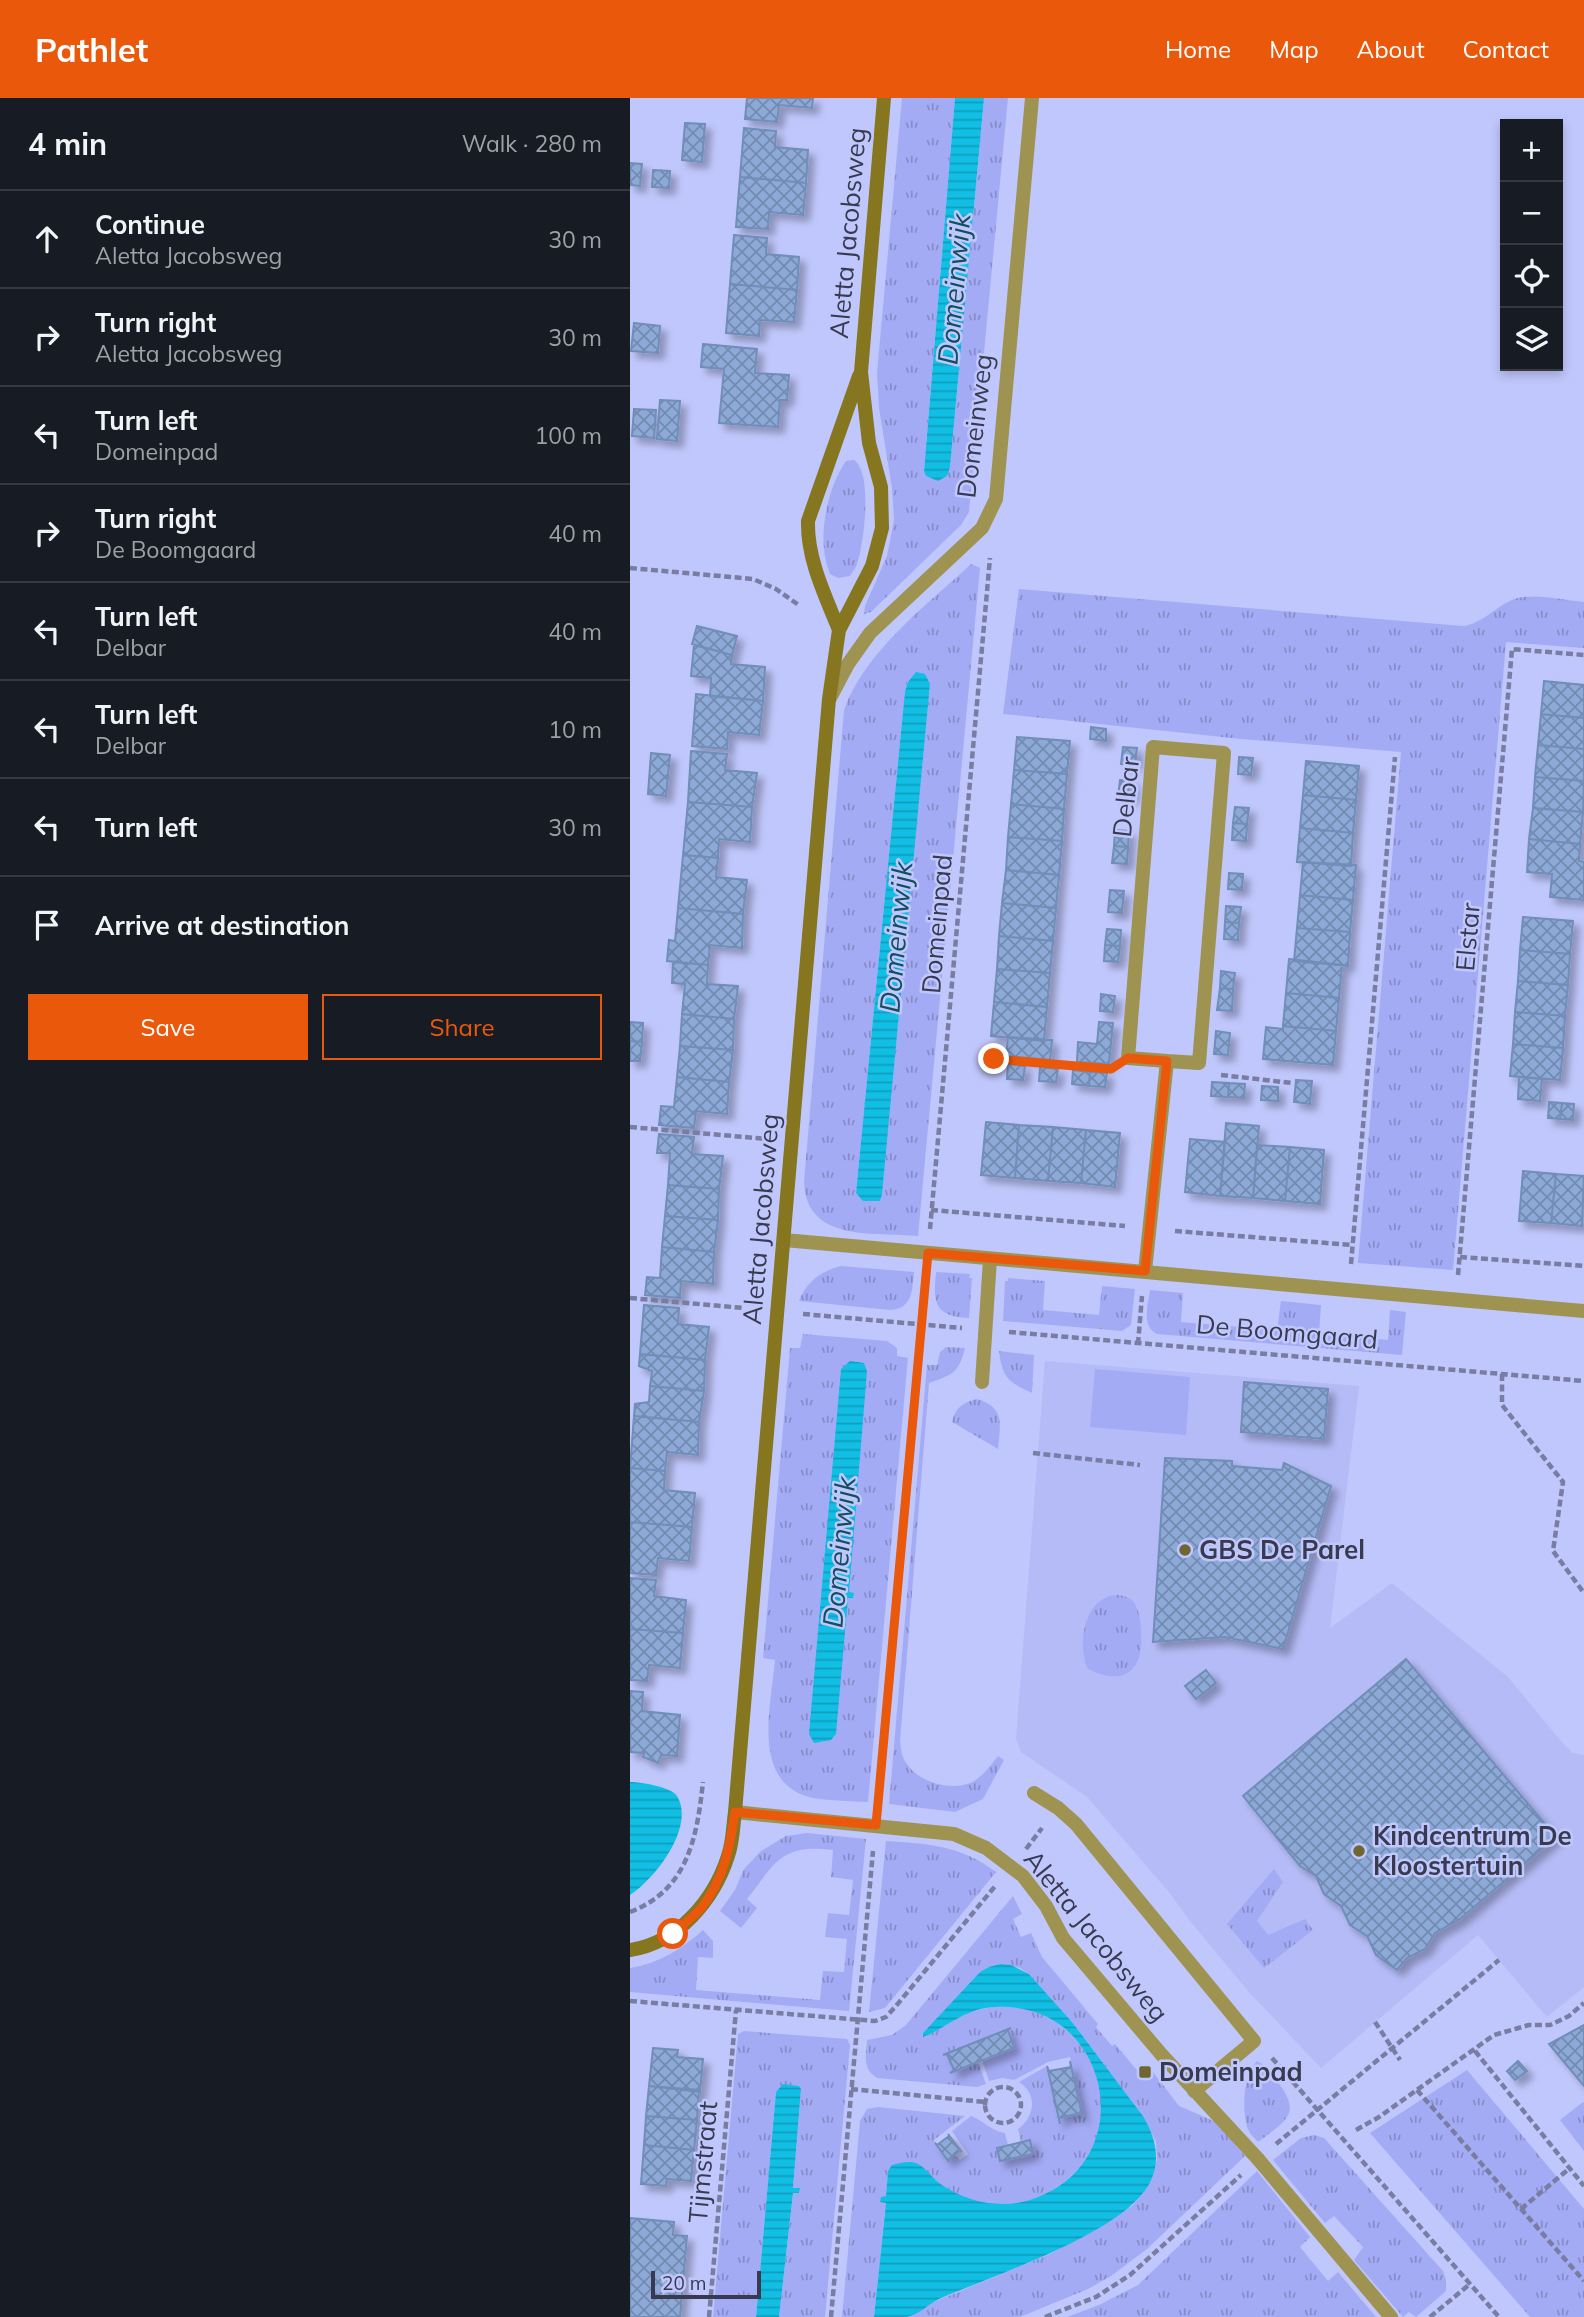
<!DOCTYPE html>
<html lang="en">
<head>
<meta charset="utf-8">
<style>
	body { margin:0; font-family:Mulish,sans-serif; background:#242831; color:#f1f3f6 }
	.controls { position:absolute; right:21px; top:21px; display:grid; overflow:hidden; border-radius:0px; box-shadow:0 4px 10px #0003 }
	.controls button { width:63px; height:63px; display:grid; place-items:center; padding:0; border:0; border-bottom:2px solid #363941; background:#171b24; color:#f1f3f6; font:35px sans-serif }
	.scale { position:absolute; left:21px; bottom:18px; width:110px; box-sizing:border-box; padding-left:7px; border:4px solid #383b50; border-top:0; font-size:19px; line-height:24px; white-space:nowrap; color:#383b50; -webkit-text-stroke:5px #c0c7fc; paint-order:stroke }
	.stop { position:absolute; width:21px; height:21px; margin:-16px; border:5px solid #ea580c; border-radius:50%; background:#fff }
	.stop.end { background:#ea580c; border-color:#fff; box-shadow:0 2px 7px #0008 }
	.list { margin:0; padding:0; list-style:none }
	h2 { display:flex; justify-content:space-between; align-items:center; height:91px; margin:0; padding:0 28px; font-size:30px }
	h2 small { font-size:23px; font-weight:400; color:#9ea1a6 }
	.list li { display:grid; grid-template-columns:46px 1fr auto; gap:21px; align-items:center; box-sizing:border-box; height:98px; padding:0 28px; border-top:2px solid #363941 }
	.list b { display:block; font-size:26px; white-space:nowrap }
	.list p { margin:0; font-size:23px; white-space:nowrap; color:#9ea1a6 }
	.list em { font-size:23px; font-style:normal; color:#9ea1a6 }
	.actions { display:flex; gap:14px; padding:21px 28px }
	.actions a { flex:1; padding:16px 0; border:2px solid #ea580c; border-radius:0px; text-align:center; font-size:24px; color:#ea580c }
	.actions .main { background:#ea580c; color:#fff }
	.icon { flex:none; width:38px; height:38px; fill:none; stroke:currentColor; stroke-width:2; stroke-linecap:round; stroke-linejoin:round }
	.map { position:relative; flex:none; width:954px; height:2219px; overflow:hidden }
	header { display:flex; align-items:center; gap:42px; box-sizing:border-box; height:98px; padding:0 35px; background:#ea580c; color:#fff }
	header strong { font-size:33px }
	nav { display:flex; gap:38px; margin-inline-start:auto; font-size:24px }
	main { display:flex }
	aside { flex:1; background:#171b24 }
	.map>svg:first-child { display:block }
	.built { fill:#b4bbf6 }
	.grass { fill:url(#grass-tufts); fill-rule:evenodd }
	.garden { fill:#a4abf5 }
	.water { fill:url(#water-rules) }
	.building { fill:url(#building-cross-hatch); stroke:#718db9; stroke-width:2; filter:url(#shadow) }
	.lines { fill:none; stroke-linecap:round; stroke-linejoin:round }
	.path { stroke:#787da1; stroke-width:4.5; stroke-dasharray:7 3.5; stroke-linecap:butt }
	.lane { stroke:#9f9352; stroke-width:14 }
	.street { stroke:#9f9352; stroke-width:14 }
	.secondary { stroke:#85761f; stroke-width:14 }
	.route { stroke:#ea580c; stroke-width:9 }
	.poi-dot { fill:#6f6632; stroke:#c0c7fc; stroke-width:2.5 }
	.labels { text-anchor:middle; stroke-width:5; stroke-linejoin:round; paint-order:stroke }
	.street-label { font-size:26px; fill:#383b50; stroke:#c0c7fc }
	.poi-label { font-size:26px; font-weight:bold; fill:#383b50; stroke:#c0c7fc; text-anchor:start }
	.water-label { font-size:28px; font-style:italic; fill:#114f5f; stroke:#c0c7fc }
</style>
</head>
<body>
<header>
<strong>Pathlet</strong>
<nav><a>Home</a><a>Map</a><a>About</a><a>Contact</a></nav>
</header>
<main>
<aside>
<h2>4 min<small>Walk · 280 m</small></h2>
<ul class="list">
<li><svg class="icon" aria-label="ahead" viewBox="0 0 24 24"><path d="M12 20V5M6 11l6-6 6 6"/></svg><div><b>Continue</b><p>Aletta Jacobsweg</p></div><em>30 m</em></li>
<li><svg class="icon" aria-label="right" viewBox="0 0 24 24"><path d="M7 20v-9h11M14 6l5 5-5 5"/></svg><div><b>Turn right</b><p>Aletta Jacobsweg</p></div><em>30 m</em></li>
<li><svg class="icon" aria-label="left" viewBox="0 0 24 24"><path d="M17 20v-9H6M10 6l-5 5 5 5"/></svg><div><b>Turn left</b><p>Domeinpad</p></div><em>100 m</em></li>
<li><svg class="icon" aria-label="right" viewBox="0 0 24 24"><path d="M7 20v-9h11M14 6l5 5-5 5"/></svg><div><b>Turn right</b><p>De Boomgaard</p></div><em>40 m</em></li>
<li><svg class="icon" aria-label="left" viewBox="0 0 24 24"><path d="M17 20v-9H6M10 6l-5 5 5 5"/></svg><div><b>Turn left</b><p>Delbar</p></div><em>40 m</em></li>
<li><svg class="icon" aria-label="left" viewBox="0 0 24 24"><path d="M17 20v-9H6M10 6l-5 5 5 5"/></svg><div><b>Turn left</b><p>Delbar</p></div><em>10 m</em></li>
<li><svg class="icon" aria-label="left" viewBox="0 0 24 24"><path d="M17 20v-9H6M10 6l-5 5 5 5"/></svg><div><b>Turn left</b></div><em>30 m</em></li>
<li><svg class="icon" aria-label="arrive" viewBox="0 0 24 24"><path d="M6 21V4h12l-3 4 3 4H6"/></svg><div><b>Arrive at destination</b></div></li>
</ul>
<div class="actions"><a class="main">Save</a><a>Share</a></div>
</aside>
<div class="map">
<svg width="954" height="2219" viewBox="0 0 954 2219">
	<defs>
		<pattern id="grass-tufts" width="24" height="20" patternUnits="userSpaceOnUse" patternTransform="scale(1.75)"><rect width="24" height="20" fill="#a4abf5"/><path d="M3 7l-1-3M5 7V3M7 7l1-3M15 17l-1-3M17 17v-4M19 17l1-3" fill="none" stroke="#878cc9"/></pattern>
		<pattern id="water-rules" width="6" height="5" patternUnits="userSpaceOnUse" patternTransform="scale(1.75)"><rect width="6" height="5" fill="#11bfe5"/><path d="M0 2.5h6" fill="none" stroke="#119cbc"/></pattern>
		<pattern id="building-cross-hatch" width="8" height="8" patternUnits="userSpaceOnUse" patternTransform="scale(1.75)"><rect width="8" height="8" fill="#8ca9d7"/><path d="M0 0l8 8M0 8l8-8" fill="none" stroke="#738bb1"/></pattern>
		<filter id="shadow"><feDropShadow dx="6" dy="6" stdDeviation="3.5" flood-color="#0004"/></filter>
	</defs>
	<rect width="100%" height="100%" fill="#c0c7fc"/>
	<path class="built" d="M415,1263L729,1288L700,1530L762,1485L878,1579L930,1642L943,1655L954,1657V1889L917,1919L848,1837L691,1970L618,1893L560,1823L539,1794L457,1699L391,1654L386,1641Z"/>
	<path class="grass" d="M272,0H325L294,372L296,378L320,369L354,0H378L339,414L331,427L241,514L234,516L235,508L257,458L264,422L262,390L249,310L247,275Z
		M224,362C243,375 234,443 228,463C227,468 223,473 220,478L208,480L200,476C186,443 196,392 216,363Z
		M341,466L350,470L288,1138C245,1134 176,1145 174,1084L214,612C235,553 296,508 341,466ZM278,584L300,586L250,1103L226,1095L275,593Z
		M389,491L833,528C852,526 865,509 882,502C902,494 932,502 954,504V550L876,544L823,1172L728,1165L771,654L611,641L373,616Z
		M211,1168L284,1174C282,1192 283,1211 260,1212L169,1203C176,1184 191,1173 211,1168Z
		M306,1174L340,1176L339,1180H342L339,1220C304,1218 303,1205 306,1174Z
		M378,1180L415,1183L413,1212L469,1217L472,1188L505,1191L501,1227L492,1233L373,1223L375,1183H378Z
		M520,1192L553,1195L551,1224L647,1232L651,1203L691,1207L689,1236L758,1242L760,1212L776,1214L772,1257L527,1236C511,1228 518,1207 520,1192Z
		M173,1236L257,1243L267,1250V1258L278,1260L238,1704C220,1703 201,1703 183,1700C120,1686 141,1609 145,1562L133,1560L160,1250H170Z
		M316,1249L335,1250C329,1275 322,1277 299,1285L270,1643C271,1648 271,1655 273,1659C282,1682 318,1694 340,1685C351,1681 361,1667 368,1658L374,1662L353,1701L325,1714L259,1706L297,1267H307L310,1254Z
		M369,1253L404,1257L402,1295C378,1284 372,1279 369,1253Z
		M347,1301C376,1310 370,1326 368,1351L322,1324C325,1310 333,1304 347,1301Z
		M488,1497C494,1498 499,1499 503,1503C509,1511 511,1525 511,1534C514,1573 494,1589 458,1571C448,1551 452,1509 477,1499C480,1497 484,1498 488,1497Z
		M177,1735L236,1741L219,1913L0,1894V1870C28,1866 53,1850 73,1832L83,1843V1860L68,1859L66,1892L190,1902L193,1873L214,1874L217,1841L195,1839L198,1815L219,1817L223,1782L201,1779L203,1752C151,1746 146,1764 117,1801L127,1810L111,1830L90,1813L105,1792L114,1771L131,1753L156,1738Z
		M256,1743C299,1746 330,1747 366,1774L255,1910L239,1914Z
		M644,1771L653,1784L627,1823L638,1837L675,1821L683,1832L634,1870L597,1826Z
		M383,1798L392,1816L383,1821L391,1839L401,1835L412,1859L468,1926L466,1929L482,1948L485,1946L511,1977L518,1972L523,1974L549,2008L586,2024L615,2058L517,2151L481,2178L458,2191L390,2219H278L306,2203L420,2156L472,2128L502,2108L513,2096L527,2062L526,2044L513,2018L442,1924L399,1876L390,1870L370,1866L350,1874L292,1937L296,1939C317,1926 337,1912 363,1909C423,1902 478,1956 472,2017C465,2078 403,2119 344,2103C321,2097 304,2081 287,2066L258,2073L256,2099L251,2104H256L244,2219H212L230,2023L237,2011L248,2009L335,2018L304,2042L318,2062L325,2057L330,2062L338,2056L322,2033L341,2018C354,2023 361,2033 375,2035L378,2047L367,2050L371,2063L403,2056L400,2043L391,2044L388,2031C405,2019 408,1996 389,1984L417,1968L429,2020L451,2015L440,1959L418,1964L384,1982L372,1980L359,1983L352,1962L384,1950L377,1932L317,1955L324,1973L348,1964L356,1986L347,1989L247,1980C232,1971 236,1957 237,1942L262,1937L276,1927Z
		M114,1933L217,1941L220,1947L195,2219H149L163,2095L169,2090H163L171,1991L146,1994L126,2219H83L108,1936Z
		M627,1963L632,1966C641,1977 667,2001 658,2017C653,2027 638,2036 630,2043H627C623,2039 619,2034 617,2029C612,2010 613,1977 627,1963Z
		M837,1972L954,2111V2219H900L740,2035Z
		M953,2004L954,2005V2053L930,2022Z
		M684,2037L694,2040L813,2173L816,2182V2193L786,2219L779,2214L773,2219L724,2162L733,2149L704,2118L695,2125L643,2062L671,2040Z
		M627,2073L680,2139L670,2149L698,2183L708,2174L746,2219H437L469,2207L508,2187Z"/>
	<path class="garden" d="M465,1271L560,1279L556,1337L460,1329Z"/>
	<path class="water" d="M325,0H354L320,369L317,378L308,383L296,378L294,373Z
		M286,574L295,576L300,586L252,1096L250,1103H233L226,1095L275,593L278,584Z
		M220,1263L234,1265L237,1273L219,1494L224,1495L223,1500H218L206,1636L201,1642L184,1645L179,1636L211,1271Z
		M0,1684C11,1684 41,1689 47,1698C66,1729 24,1782 0,1797Z
		M370,1866L381,1867L399,1876L442,1924L513,2018C526,2040 532,2064 518,2088C490,2136 362,2178 309,2201C299,2206 288,2217 277,2219C267,2219 254,2219 244,2219L256,2105L250,2104L251,2099L256,2098L258,2073L262,2067C270,2065 280,2062 288,2066C297,2071 303,2081 312,2087C340,2106 376,2112 408,2099C513,2058 478,1903 366,1909C348,1909 331,1918 316,1927C309,1931 301,1937 293,1939V1935L350,1874L359,1869Z
		M153,1986L169,1988L171,1991L163,2090H170L169,2095H163L149,2219H126L146,1994Z"/>
	<path class="building" d="M117,0H183L182,10L149,7L147,24L115,21Z
		M55,25L75,26L72,64L52,62Z
		M114,30L146,33L145,49L178,52L176,85L110,79Z
		M0,65L12,66L10,88L0,87Z
		M23,72L40,73L39,90L22,89Z
		M110,79L176,85L173,117L139,114L138,131L106,129Z
		M104,137L137,140L136,156L169,159L167,192L100,186Z
		M100,186L167,192L164,224L130,222L129,238L96,235Z
		M4,225L30,228L28,255L1,253Z
		M73,246L127,251L125,275L159,277L157,302H150L148,329L89,325L94,271L71,269Z
		M30,302L50,303L47,343L27,341Z
		M4,311L26,312L24,340L2,338Z
		M67,528L107,538L102,557L62,546Z
		M64,547L102,557L101,566L135,569L133,603L80,598L81,580L61,578Z
		M914,583L954,587V620L911,616Z
		M66,596L133,603L129,637L98,634L97,651L62,648Z
		M911,616L954,620V651L908,647Z
		M461,629L476,631V643L460,641Z
		M387,639L440,643L437,676L384,672Z
		M908,647L954,651V683L905,679Z
		M493,649L507,650L505,667L491,666Z
		M61,653L97,656L95,672L127,675L122,709L58,704Z
		M21,655L40,657L36,698L18,696Z
		M609,659L623,660L621,677L608,676Z
		M676,663L729,668L726,702L673,697Z
		M384,672L437,676L434,711L381,706Z
		M905,679L954,683L953,714L903,710Z
		M490,682L503,683L502,700L488,699Z
		M673,697L726,702L723,735L670,730Z
		M58,704L122,709L120,744L89,741L88,760L53,757Z
		M381,706L434,711L432,743L378,739Z
		M605,709L619,710L617,726L603,725Z
		M903,710L953,714L950,746L899,741Z
		M603,725L617,726L616,743L602,742Z
		M670,730L723,735L721,768L667,764Z
		M485,732L499,733L498,749L484,748Z
		M378,739L432,743L429,777L376,772Z
		M899,741L950,746L949,763L954,764V802L920,799L922,776L897,774Z
		M484,748L498,749L497,766L482,765Z
		M53,757L88,760L86,779L117,782L113,816L48,810Z
		M673,764L726,767L723,802L670,797Z
		M376,772L429,777L426,810L372,805Z
		M599,775L613,776L612,792L598,791Z
		M480,792L494,793L492,815L478,814Z
		M670,797L723,802L720,834L667,830Z
		M372,805L426,810L423,843L369,838Z
		M596,808L611,809L609,825L595,824Z
		M48,810L113,816L112,850L80,847L78,867L37,863L39,842L45,843Z
		M893,819L943,823L940,856L890,852Z
		M595,824L609,825L608,842L594,841Z
		M667,830L720,834L718,868L664,863Z
		M477,831L491,832L490,848L475,847Z
		M369,838L423,843L420,875L367,871Z
		M475,847L490,848L488,864L474,863Z
		M890,852L940,856L938,887L888,883Z
		M659,861L712,867L709,900L656,895Z
		M43,864L78,867L77,886L108,888L104,921L52,916L55,886L42,885Z
		M367,871L420,875L417,909L364,904Z
		M591,873L605,875L603,891L590,890Z
		M888,883L938,887L935,918L885,914Z
		M590,890L603,891L602,913L587,912Z
		M656,895L709,900L706,933L653,928Z
		M471,896L485,898L483,914L470,913Z
		M364,904L417,909L414,943L361,938Z
		M885,914L935,918L933,950L883,946Z
		M52,916L104,921L103,952L50,948Z
		M0,924L13,925L12,944L0,943Z
		M469,924L483,925L479,966L447,964L448,944L467,946Z
		M653,928L706,933L703,967L633,961L636,929L653,931Z
		M586,933L600,935L598,957L584,956Z
		M378,939L422,942L420,962L376,958Z
		M0,943L12,944L10,963H0Z
		M883,946L933,950L930,982L880,978Z
		M50,948L103,952L99,984L47,979Z
		M378,966L395,968L393,982L377,981Z
		M410,969L428,971L426,984L409,983Z
		M443,972L460,974L459,988L442,986Z
		M460,974L477,975L475,989L459,988Z
		M47,979L99,984L97,1016L66,1013L64,1030L29,1027L31,1008L44,1009Z
		M889,979L912,981L910,1003L888,1001Z
		M666,982L682,983L680,1006L664,1004Z
		M582,984L599,985L598,999L581,998Z
		M599,985L615,986L614,1000L598,999Z
		M632,988L648,989V1003L631,1002Z
		M919,1004L932,1005L930,1021L918,1020Z
		M932,1005L944,1006L943,1022L930,1021Z
		M356,1024L389,1027L385,1080L351,1077Z
		M596,1025L629,1028L623,1100L590,1098Z
		M389,1027L423,1029L418,1083L385,1080Z
		M423,1029L456,1032L451,1085L418,1083Z
		M456,1032L490,1035L485,1089L451,1085Z
		M29,1036L64,1039L62,1056L93,1058L89,1091L38,1087L40,1055H27Z
		M560,1041L595,1044L590,1098L555,1094Z
		M627,1047L660,1049L655,1103L623,1100Z
		M660,1049L694,1052L690,1106L655,1103Z
		M893,1073L926,1076L921,1125L889,1123Z
		M926,1076L954,1078L952,1128L921,1125Z
		M38,1087L89,1091L88,1122L35,1118Z
		M35,1118L88,1122L84,1154L32,1149Z
		M32,1149L84,1154L83,1186L51,1183L50,1200L15,1197L17,1179L30,1180Z
		M14,1207L49,1210L48,1226L79,1229L75,1262L10,1256Z
		M10,1256L75,1262L74,1293L20,1288L22,1273L9,1268Z
		M614,1284L698,1291L694,1341L611,1334Z
		M20,1288L74,1293L69,1324L4,1318L5,1306L19,1304Z
		M4,1318L69,1324L68,1357L37,1354L35,1373L0,1370Z
		M535,1360L602,1363V1368L652,1372L654,1365L701,1388L653,1551L595,1539L523,1544Z
		M0,1370L35,1373L34,1392L65,1395L62,1429L0,1424Z
		M0,1424L62,1429L59,1463L28,1460L26,1477L0,1475Z
		M0,1480L26,1482L24,1498L56,1502L53,1535L0,1531Z
		M0,1531L53,1535L50,1570L19,1567L17,1583L0,1582Z
		M776,1561L926,1739L830,1821L805,1835L795,1851L777,1860L767,1872L746,1857L737,1838L720,1827L711,1808L694,1796L686,1778L670,1768L613,1698Z
		M576,1572L586,1585L566,1601L555,1588Z
		M0,1593L13,1594L12,1613L50,1617L47,1658L31,1657L28,1665L13,1659L14,1655L0,1654Z
		M954,1927V1988L919,1946Z
		M381,1930L378,1932L384,1950L320,1975L324,1972L317,1956L313,1957Z
		M23,1950L48,1952L47,1959L73,1961L70,1994L19,1988Z
		M440,1963L453,2021L451,2015L429,2020L430,2026L417,1968L419,1973L441,1969Z
		M888,1963L897,1973L885,1982L877,1973Z
		M19,1988L69,1992L67,2022L16,2018Z
		M16,2018L67,2022L64,2052L14,2047Z
		M318,2036L332,2054L330,2053L318,2062L319,2064L305,2045L307,2047L319,2038Z
		M400,2042L403,2056L370,2063L367,2050Z
		M14,2047L64,2052L61,2083L37,2081L36,2088L11,2086Z
		M0,2120L44,2124L43,2137L57,2138L50,2219H0Z"/>
	<g class="lines">
		<path class="path" d="M0,470L123,481L146,491L170,508
			M364,961L477,971
			M591,977L662,985
			M0,1029L137,1041
			M301,1112L495,1128
			M300,1131L360,460
			M545,1133L722,1147
			M830,1159L954,1168
			M721,1166L765,659
			M828,1177L882,551L954,557
			M0,1200L114,1210
			M173,1216L332,1230
			M379,1234L954,1283
			M508,1246L512,1198
			M872,1276V1307L933,1384L923,1453L954,1495
			M403,1355L510,1367
			M248,1702L295,1178
			M396,1751L412,1730
			M0,1814C58,1792 67,1739 73,1684
			M0,1903L245,1923L256,1919L266,1908L366,1787
			M745,1924L770,1962
			M845,1953L954,2088
			M642,1960L869,2219
			M355 2007a18 18 0 1 1 36 0a18 18 0 1 1-36 0Z
			M221,1991L355,2004
			M787,1992L954,2183
			M726,2032L749,2019L864,1937L899,1927H920L939,1918L954,1905
			M646,2046L869,1862
			M891,2111L940,2070
			M79,2219L106,1912
			M201,2219L243,1753
			M415,2219L466,2199L500,2177L611,2077
			M800,2219L840,2186"/>
		<path class="lane" d="M404,1695L428,1710L446,1726L624,1943L564,1993
			M628,2061L761,2219"/>
		<path class="street" d="M200,600L218,566L240,535L352,430L366,401L402,0
			M154,1142L954,1213
			M515,1173L537,963L569,965L594,655L523,649L498,960L537,963
			M352,1284L360,1161
			M105,1714L324,1736L356,1750L393,1778L416,1808L433,1840L531,1956L628,2061"/>
		<path class="secondary" d="M209,532C195,497 177,461 178,423L229,278
			M0,1852C48,1845 84,1802 98,1758C103,1744 103,1728 105,1714L199,601L209,532L242,468L252,430L251,389L239,345L231,274L254,0"/>
	</g>
	<g class="lines">
		<path class="route" d="M43,1836C52,1827 64,1819 72,1809C94,1781 100,1749 105,1714L246,1727L298,1155L515,1173L537,963L498,960L481,971L364,961"/>
	</g>
	<g class="poi-dot">
		<circle cx="555" cy="1452" r="7"/>
		<circle cx="729" cy="1753" r="7"/>
		<rect x="508" y="1967" width="14" height="14" rx="3.5"/>
	</g>
	<g class="labels">
		<g class="street-label">
			<text transform="translate(218 135) rotate(-85)" y="9">Aletta Jacobsweg</text>
			<text transform="translate(345 328) rotate(-83)" y="9">Domeinweg</text>
			<text transform="translate(496 699) rotate(-84)" y="9">Delbar</text>
			<text transform="translate(307 826) rotate(-85)" y="9">Domeinpad</text>
			<text transform="translate(838 839) rotate(-85)" y="9">Elstar</text>
			<text transform="translate(131 1121) rotate(-85)" y="9">Aletta Jacobsweg</text>
			<text transform="translate(657 1234) rotate(5)" y="9">De Boomgaard</text>
			<text transform="translate(466 1838) rotate(51)" y="9">Aletta Jacobsweg</text>
			<text transform="translate(73 2064) rotate(-85)" y="9">Tijmstraat</text>
		</g>
		<g class="poi-label">
			<text x="569" y="1461">GBS De Parel</text>
			<text x="743" y="1747">Kindcentrum De<tspan x="743" dy="30">Kloostertuin</tspan></text>
			<text x="529" y="1983">Domeinpad</text>
		</g>
		<g class="water-label">
			<text transform="translate(324 191) rotate(-85)" y="10">Domeinwijk</text>
			<text transform="translate(266 839) rotate(-85)" y="10">Domeinwijk</text>
			<text transform="translate(209 1454) rotate(-85)" y="10">Domeinwijk</text>
		</g>
	</g>
</svg>
<div class="controls">
<button>+</button>
<button>−</button>
<button><svg class="icon" aria-label="locate" viewBox="0 0 24 24"><circle cx="12" cy="12" r="6"/><path d="M12 2v4M12 18v4M2 12h4M18 12h4"/></svg></button>
<button><svg class="icon" aria-label="layers" viewBox="0 0 24 24"><path d="M12 4l9 5-9 5-9-5zM3 14l9 5 9-5"/></svg></button>
</div>
<div class="scale">20 m</div>
<div class="stop" style="left:43px;top:1836px"></div>
<div class="stop end" style="left:364px;top:961px"></div>
</div>
</main>
</body>
</html>
